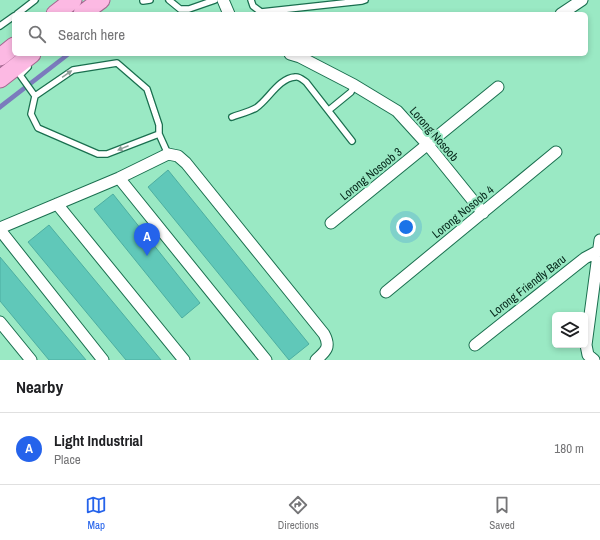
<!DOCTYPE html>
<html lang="en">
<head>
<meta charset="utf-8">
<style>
	body { margin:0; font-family:"Archivo Narrow",sans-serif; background:#f6f6f6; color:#202124 }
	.controls { position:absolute; right:12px; bottom:12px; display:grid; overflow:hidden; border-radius:6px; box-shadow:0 2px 6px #0003 }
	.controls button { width:36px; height:36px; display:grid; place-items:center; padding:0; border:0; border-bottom:1px solid #e0e0e0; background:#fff; color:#202124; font:20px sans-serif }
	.you { position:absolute; left:406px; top:227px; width:14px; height:14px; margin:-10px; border:3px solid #fff; border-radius:50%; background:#1a73e8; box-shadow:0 0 0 6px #1a73e833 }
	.badge { display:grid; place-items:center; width:26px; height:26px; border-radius:50%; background:#2563eb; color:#fff; font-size:13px; font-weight:700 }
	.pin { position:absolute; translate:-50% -33px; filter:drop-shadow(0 1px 2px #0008) }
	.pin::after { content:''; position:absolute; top:21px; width:14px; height:12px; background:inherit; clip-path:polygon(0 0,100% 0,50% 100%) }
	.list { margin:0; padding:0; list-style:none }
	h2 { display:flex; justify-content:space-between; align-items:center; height:52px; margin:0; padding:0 16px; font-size:17px }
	h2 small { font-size:13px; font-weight:400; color:#757577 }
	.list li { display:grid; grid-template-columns:26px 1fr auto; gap:12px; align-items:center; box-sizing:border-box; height:72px; padding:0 16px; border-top:1px solid #e0e0e0 }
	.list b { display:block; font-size:15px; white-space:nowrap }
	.list p { margin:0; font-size:13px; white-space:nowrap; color:#757577 }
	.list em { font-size:13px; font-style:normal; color:#757577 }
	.icon { flex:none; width:22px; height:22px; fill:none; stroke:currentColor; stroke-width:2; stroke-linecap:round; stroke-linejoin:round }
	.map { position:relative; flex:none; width:600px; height:360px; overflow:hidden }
	.search { position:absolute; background:#fff; box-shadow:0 2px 6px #0003; left:12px; right:12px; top:12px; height:44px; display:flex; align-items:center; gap:10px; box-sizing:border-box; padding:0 14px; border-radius:6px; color:#757577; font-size:15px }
	.sheet { height:124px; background:#fff }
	nav { display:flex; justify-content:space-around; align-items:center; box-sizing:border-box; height:56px; border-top:1px solid #e0e0e0; background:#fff; font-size:11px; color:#757577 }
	nav a { display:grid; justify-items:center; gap:2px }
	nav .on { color:#2563eb }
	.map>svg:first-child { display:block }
	.water { fill:#7b7bbd }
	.building { fill:#60c8b9; stroke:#4daea1 }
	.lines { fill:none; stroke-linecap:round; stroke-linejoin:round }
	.service-casing { stroke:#1a6f4f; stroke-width:8 }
	.minor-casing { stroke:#1a6f4f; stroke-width:13 }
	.primary-casing { stroke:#a46790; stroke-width:19 }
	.service { stroke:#fff; stroke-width:5.5 }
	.minor { stroke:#fff; stroke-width:11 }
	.primary { stroke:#fcb9e3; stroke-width:17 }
	.oneway { fill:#8e9e98 }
	.labels { text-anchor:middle; stroke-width:4; stroke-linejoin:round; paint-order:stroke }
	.street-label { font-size:12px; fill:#05271a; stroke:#9ae9c4 }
</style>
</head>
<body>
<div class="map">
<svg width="600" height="360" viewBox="0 0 600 360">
	<rect width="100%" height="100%" fill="#9ae9c4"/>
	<path class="water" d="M65,54H72L0,110V104Z"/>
	<path class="building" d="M168,170L309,344L289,360L148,187Z
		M113,194L200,303L182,318L94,209Z
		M49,225L161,360H126L28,242Z
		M0,257L86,360H49L0,301Z"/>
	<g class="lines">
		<g class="service-casing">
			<path id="service" d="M169,0L180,9H189L215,0
				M251,0L253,6L261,12L362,1L365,0
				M143,1L150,0
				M17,14L35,0
				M0,26L14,16
				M28,67L20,75L35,96
				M329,110L351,92L354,85
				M232,117C240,114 249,112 256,108C268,100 279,78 295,77C299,76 303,80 306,82L352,141
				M159,134L107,154H98L38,128L31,114L35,96L73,70L117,63L147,89L159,125V134L168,154"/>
		</g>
		<g class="minor-casing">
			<path id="minor" d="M223,0L229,14
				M561,14L582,0
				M290,54L300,57L354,85L397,111L428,145L483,213
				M119,178L266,360
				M57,204L184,360
				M331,223L498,87
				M0,228L119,178L168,154L178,156L186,163L324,334C331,347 326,351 316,360
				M0,230L103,360
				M386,292L556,152
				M0,322L31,360
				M475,345L585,258L600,250
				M594,360L588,355L586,345L600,240"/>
		</g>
		<g class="primary-casing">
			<path id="primary" d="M55,14L73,0
				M82,14L101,0
				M0,57L14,46
				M0,79L32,54"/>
		</g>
		<use href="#service" class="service"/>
		<use href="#minor" class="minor"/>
		<use href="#primary" class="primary"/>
	</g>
	<defs><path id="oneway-solid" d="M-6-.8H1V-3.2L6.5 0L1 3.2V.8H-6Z"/></defs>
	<g class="oneway">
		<use href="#oneway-solid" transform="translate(67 74) rotate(-35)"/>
		<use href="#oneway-solid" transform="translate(123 148) rotate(158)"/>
	</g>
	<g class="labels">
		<g class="street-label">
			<text transform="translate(434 134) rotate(49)" y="4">Lorong Nosoob</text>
			<text transform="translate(371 174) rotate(-39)" y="4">Lorong Nosoob 3</text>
			<text transform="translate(463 212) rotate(-39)" y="4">Lorong Nosoob 4</text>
			<text transform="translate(528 286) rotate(-38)" y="4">Lorong Friendly Baru</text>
		</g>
	</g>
</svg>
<div class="controls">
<button><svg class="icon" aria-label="layers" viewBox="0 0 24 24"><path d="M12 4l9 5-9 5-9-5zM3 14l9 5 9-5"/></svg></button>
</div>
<div class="you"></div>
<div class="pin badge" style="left:147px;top:256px">A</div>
<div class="search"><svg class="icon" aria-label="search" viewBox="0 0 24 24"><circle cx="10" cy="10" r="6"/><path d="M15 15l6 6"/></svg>Search here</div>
</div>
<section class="sheet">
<h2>Nearby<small></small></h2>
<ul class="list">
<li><span class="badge">A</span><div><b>Light Industrial</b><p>Place</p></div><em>180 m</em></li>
</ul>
</section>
<nav>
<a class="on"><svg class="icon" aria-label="map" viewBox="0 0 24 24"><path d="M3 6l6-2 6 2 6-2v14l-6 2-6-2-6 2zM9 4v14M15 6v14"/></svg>Map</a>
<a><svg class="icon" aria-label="directions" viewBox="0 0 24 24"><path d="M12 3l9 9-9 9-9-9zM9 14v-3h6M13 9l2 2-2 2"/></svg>Directions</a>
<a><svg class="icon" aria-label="saved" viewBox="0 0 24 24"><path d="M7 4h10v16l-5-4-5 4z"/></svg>Saved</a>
</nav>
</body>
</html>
